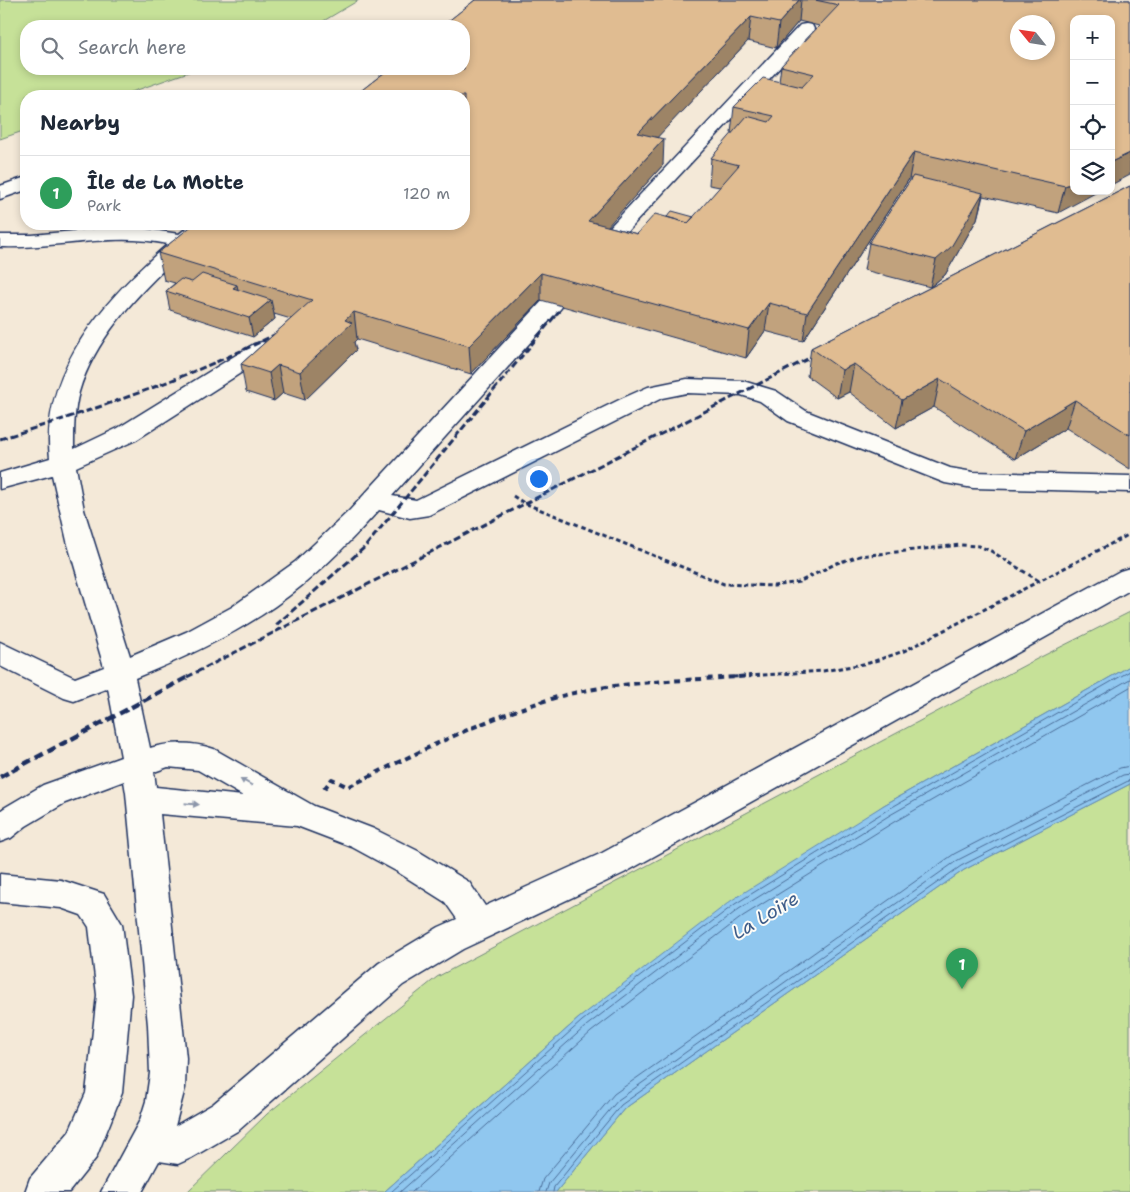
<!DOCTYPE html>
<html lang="en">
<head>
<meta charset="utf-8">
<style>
	body { margin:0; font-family:"Shantell Sans",sans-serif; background:#f6f6f7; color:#1f2937 }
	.controls { position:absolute; right:15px; top:15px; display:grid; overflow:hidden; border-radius:10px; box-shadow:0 2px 8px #0003 }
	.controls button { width:45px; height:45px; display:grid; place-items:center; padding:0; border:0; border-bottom:1px solid #e0e1e3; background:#fff; color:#1f2937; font:25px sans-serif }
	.compass { position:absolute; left:1010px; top:15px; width:45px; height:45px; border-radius:50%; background:#fff; box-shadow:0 2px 8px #0003; rotate:300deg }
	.you { position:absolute; left:538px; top:478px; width:18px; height:18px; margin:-12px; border:4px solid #fff; border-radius:50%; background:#1a73e8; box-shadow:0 0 0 8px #1a73e833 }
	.badge { display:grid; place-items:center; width:32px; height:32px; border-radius:50%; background:#b45309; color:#fff; font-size:16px; font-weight:700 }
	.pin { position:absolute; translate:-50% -41px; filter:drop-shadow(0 1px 2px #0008) }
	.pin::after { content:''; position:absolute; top:26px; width:18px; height:15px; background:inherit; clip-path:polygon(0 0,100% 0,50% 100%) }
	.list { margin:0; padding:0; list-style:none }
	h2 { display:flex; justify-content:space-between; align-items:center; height:65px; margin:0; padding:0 20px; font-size:21px }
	h2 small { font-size:16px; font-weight:400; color:#747a83 }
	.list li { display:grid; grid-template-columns:32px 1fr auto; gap:15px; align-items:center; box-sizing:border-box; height:75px; padding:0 20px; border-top:1px solid #e0e1e3 }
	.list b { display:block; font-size:19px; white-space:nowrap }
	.list p { margin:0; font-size:16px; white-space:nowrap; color:#747a83 }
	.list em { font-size:16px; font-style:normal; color:#747a83 }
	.icon { flex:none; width:28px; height:28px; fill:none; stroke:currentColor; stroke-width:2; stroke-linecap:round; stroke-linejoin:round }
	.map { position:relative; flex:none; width:1130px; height:1192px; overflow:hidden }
	.search { position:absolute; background:#fff; box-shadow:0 2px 8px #0003; left:20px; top:20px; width:450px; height:55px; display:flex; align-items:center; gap:12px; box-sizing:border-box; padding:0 18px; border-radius:20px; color:#747a83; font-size:19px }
	.panel { position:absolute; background:#fff; box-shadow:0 2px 8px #0003; left:20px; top:90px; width:450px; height:140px; border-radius:20px }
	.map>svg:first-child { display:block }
	.green { fill:#c6e198; stroke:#70887b }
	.water { fill:#90c7ef; stroke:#618ab5 }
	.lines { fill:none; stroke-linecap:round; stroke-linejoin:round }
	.shore { stroke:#4a6c98; stroke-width:1 }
	.minor-casing { stroke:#1b2f5e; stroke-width:3 }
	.path-far1 { stroke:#1b2f5e; stroke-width:3; stroke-dasharray:4.5 3; stroke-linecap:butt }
	.path { stroke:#1b2f5e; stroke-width:4; stroke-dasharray:6 4.5; stroke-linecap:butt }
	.minor { fill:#fdfcf7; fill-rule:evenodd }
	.rail-far1 { stroke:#1b2f5e; stroke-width:3; stroke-dasharray:7 3; stroke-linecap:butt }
	.rail { stroke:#1b2f5e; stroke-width:4.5; stroke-dasharray:9 4.5; stroke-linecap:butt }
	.wall { fill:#c1a27d; stroke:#1b2f5e; fill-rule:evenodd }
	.shaded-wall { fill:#9d8466; stroke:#1b2f5e }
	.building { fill:#e0bc91; stroke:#1b2f5e; fill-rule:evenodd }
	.oneway { fill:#8c96aa }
	.labels { text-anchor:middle; stroke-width:4; stroke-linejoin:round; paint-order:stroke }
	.near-water-label { font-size:19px; font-style:italic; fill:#3e5d8a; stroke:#fdfcf7 }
</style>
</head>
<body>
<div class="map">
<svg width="1130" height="1192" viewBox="0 0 1130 1192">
	<rect width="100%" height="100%" fill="#f4e9d8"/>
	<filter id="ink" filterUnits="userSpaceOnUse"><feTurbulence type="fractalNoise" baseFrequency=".02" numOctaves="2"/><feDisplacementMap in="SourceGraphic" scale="10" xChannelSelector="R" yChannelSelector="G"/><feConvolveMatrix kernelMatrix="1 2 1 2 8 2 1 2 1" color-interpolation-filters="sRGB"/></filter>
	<g filter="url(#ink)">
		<path class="green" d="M0,0H359L315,26H26V69H197L120,96H26V130L0,139Z
			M1130,612V666L884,805L579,1018L384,1192H187L267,1114L437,977L1029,663Z
			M1130,784V1192H556L624,1109L964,870Z"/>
		<path class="water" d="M1130,666V784L964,870L624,1109L556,1192H384L579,1018L732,900L884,805Z"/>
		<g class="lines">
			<path class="shore" d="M391,1192L582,1021L735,904L887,810L1130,671
				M400,1192L586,1026L739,909L890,815L1130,679
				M412,1192L591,1032L743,916L894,822L1130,687
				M539,1192L543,1179L614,1094L954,854L1120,768L1130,766
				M546,1192L549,1183L618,1100L958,860L1123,775L1130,774
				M553,1192L554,1187L621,1105L961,866L1130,780"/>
			<g class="minor-casing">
				<path id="minor" d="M806,24L812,25L814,29L812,33L605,255L598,257L591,255L587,251L591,247L800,25Z
					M26,177V190L0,199V186Z
					M192,224H214C204,239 185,250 172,262C134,298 94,341 79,392C74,410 74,429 74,449L118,428L254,344L262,342L270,344L273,349L270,354L136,440L76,467L84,510L130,656L186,632L232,607L295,562L350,510L545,298L553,296L561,298L564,303L561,308L392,496L416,500L621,399L648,387L687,379L743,381L776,391L806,411L950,468L973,472L1130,476V492L973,488L945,483L788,421L760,401L741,395L687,393L662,398L429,515L410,518L379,510C347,545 314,579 275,606C232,636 184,658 135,678L150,748C171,742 193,742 214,749L314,806L374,829L418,851L469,882L485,906L602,853L1120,571L1130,568V590L624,873L463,949L403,985L239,1130L191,1158L178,1164L159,1161L142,1192H101L140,1120L146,1101L150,1073L148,1025L126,793L124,781L65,803L26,826L11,838L0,842V811L4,808L43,785L121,757L108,688L74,701L64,698L0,666V642L75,678L104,667L67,541L52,475L0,489V473L50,458C40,370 106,298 168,244C112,232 56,249 0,247V235H32L126,226L179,234ZM168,767L198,770L243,796L156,787L154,772ZM160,814L297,826L352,847L396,871L445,902L457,919L439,927L379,963L213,1104L175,1126L185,1088L186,1058Z
					M0,874L61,880L104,894L122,924L131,995L122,1093L96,1158L69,1192H25L30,1178L69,1132L86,1093L97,995L89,927L81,915L61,908L0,902Z"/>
			</g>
			<path class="path-far1" d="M513,496L524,503L724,584L774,586L799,582L837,563L860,556L960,545L979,546L991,551L1039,581
				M733,677L823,671L869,663L904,651L1130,534"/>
			<path class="path" d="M324,789L332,779L348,787C415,754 482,719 554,698C617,680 686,681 751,676"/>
			<use href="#minor" class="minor"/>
			<path class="rail-far1" d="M0,439C97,409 192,377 282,331
				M276,625L365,547L559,311
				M187,677L821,352"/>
			<path class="rail" d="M0,777L190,676"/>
		</g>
		<path class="wall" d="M475,0H1130L1074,191L1058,213L983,196L977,219L945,275L930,287L864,270L869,243L911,179H909L803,341L765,331L746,358L541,300L471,374L357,339L354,342L356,350L305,400L283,393L274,401L246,392L241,364L291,319L274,314L275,319L253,337L170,310L166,291L175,283L164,280L158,253ZM799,21L819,26L781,66L779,82L734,107L731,133H733L711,158L709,185L720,187L694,217H667L637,234L607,226L663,165L657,137L748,41L776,48Z
			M1130,186V469L1066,428L1015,459L934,407L896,428L849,392L837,398L807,376L811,348Z"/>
		<path class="shaded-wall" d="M799,0H801L799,21L776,48L779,23Z
			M751,17L748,41L637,159L638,133Z
			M664,139L663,165L588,248V221Z
			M914,152L909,179L803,341L807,313Z
			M1130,153V175L1111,185V162Z
			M1074,182V191H1099L1058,213L1065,186Z
			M983,193L977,219L945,275L930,287L936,260Z
			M541,273V300L471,374L469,346Z
			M237,285L241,304L233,288Z
			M271,300L275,319L253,337L249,318Z
			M769,303L765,331L746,358L749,330Z
			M354,312L357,339L354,342L356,350L305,400L300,372L345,320Z
			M854,364L849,392L837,398L842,370Z
			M278,365L283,393L274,401L269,373Z
			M940,379L934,407L896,428L902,400Z
			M1075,400L1066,428L1015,459L1024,431Z"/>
		<path class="building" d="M475,0H799L779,23L751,17L638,133L664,139L588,221L637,234L655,214L688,223L739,165L711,158L747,116L769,122L774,116L734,107L763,78L802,87L814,74L781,66L839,5L815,0H1130V153L1111,162V19H1074V182L1065,186L914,152L807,313L769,303L749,330L541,273L469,346L354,312L345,320L352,323L300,372L278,365L269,373L241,364L312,300L158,253L194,224H464V96H354L389,69H464V26H442ZM1018,22H1048V52H1018Z
			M913,176L983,193L951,247L936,260L869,243Z
			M1130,186V435L1075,400L1024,431L940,379L902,400L854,364L842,370L811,348Z
			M672,211L694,217L688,223L667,217Z
			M202,274L237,285L233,288L271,300L249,318L166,291L181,279L192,282Z"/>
		<defs><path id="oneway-solid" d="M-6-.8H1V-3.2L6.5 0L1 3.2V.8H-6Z" transform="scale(1.25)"/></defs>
		<g class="oneway">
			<use href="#oneway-solid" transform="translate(246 782) rotate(-150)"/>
			<use href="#oneway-solid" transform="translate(192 804) rotate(6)"/>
		</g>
	</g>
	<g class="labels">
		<g class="near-water-label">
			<text transform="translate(765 915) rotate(-31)" y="7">La Loire</text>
		</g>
	</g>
</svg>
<div class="controls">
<button>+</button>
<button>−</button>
<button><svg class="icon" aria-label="locate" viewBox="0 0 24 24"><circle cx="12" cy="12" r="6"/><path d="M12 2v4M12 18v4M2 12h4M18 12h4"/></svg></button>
<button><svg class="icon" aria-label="layers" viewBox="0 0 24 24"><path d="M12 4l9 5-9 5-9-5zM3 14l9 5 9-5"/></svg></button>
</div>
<svg class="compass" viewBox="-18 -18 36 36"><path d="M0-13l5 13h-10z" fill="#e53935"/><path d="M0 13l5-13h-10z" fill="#747a83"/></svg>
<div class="you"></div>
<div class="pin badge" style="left:962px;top:989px;background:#2e9e5b">1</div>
<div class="search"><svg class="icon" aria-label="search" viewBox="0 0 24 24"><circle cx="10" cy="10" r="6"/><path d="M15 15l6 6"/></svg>Search here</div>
<section class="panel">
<h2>Nearby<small></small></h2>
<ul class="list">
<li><span class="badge" style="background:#2e9e5b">1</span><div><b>Île de La Motte</b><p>Park</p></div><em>120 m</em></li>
</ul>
</section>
</div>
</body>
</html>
